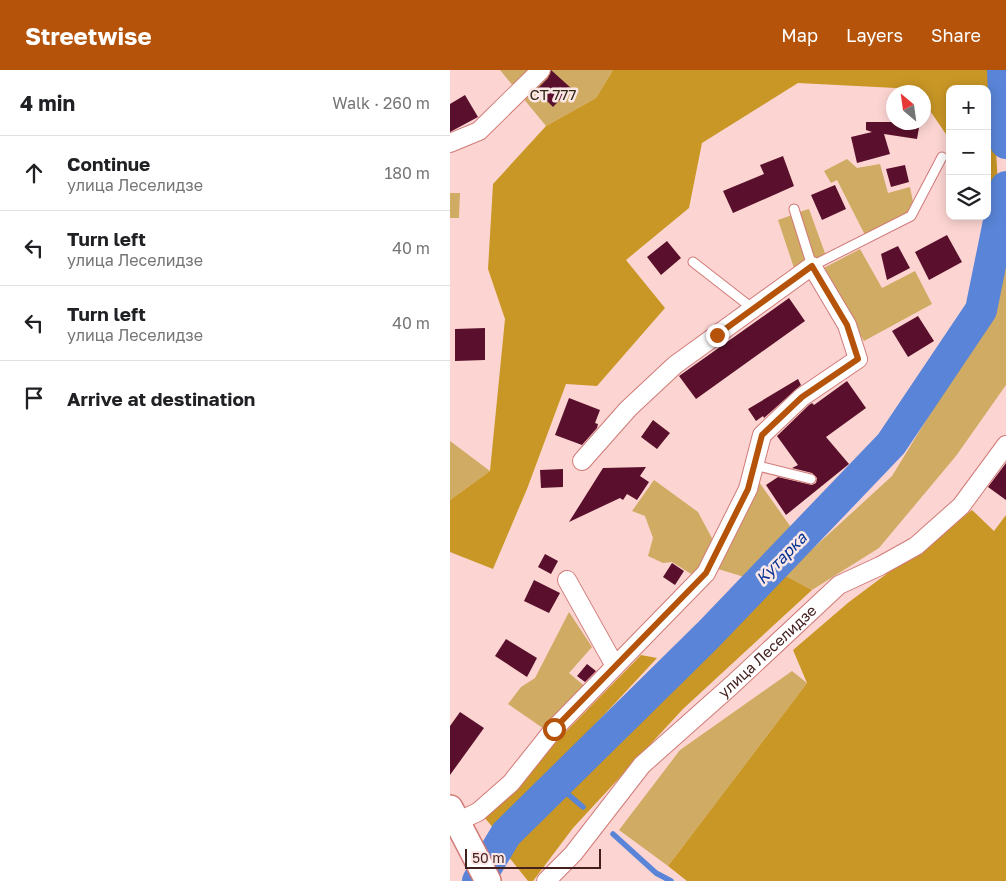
<!DOCTYPE html>
<html lang="en">
<head>
<meta charset="utf-8">
<style>
	body { margin:0; font-family:"Golos Text",sans-serif; background:#f6f6f6; color:#202124 }
	.controls { position:absolute; right:15px; top:15px; display:grid; overflow:hidden; border-radius:10px; box-shadow:0 2px 12px #0003 }
	.controls button { width:45px; height:45px; display:grid; place-items:center; padding:0; border:0; border-bottom:1px solid #e0e0e0; background:#fff; color:#202124; font:25px sans-serif }
	.compass { position:absolute; left:436px; top:15px; width:45px; height:45px; border-radius:50%; background:#fff; box-shadow:0 2px 12px #0003; rotate:331deg }
	.scale { position:absolute; left:15px; bottom:12px; width:136px; box-sizing:border-box; padding-left:5px; border:2px solid #431f1e; border-top:0; font-size:14px; line-height:18px; white-space:nowrap; color:#431f1e; -webkit-text-stroke:4px #fbe7e6; paint-order:stroke }
	.stop { position:absolute; width:15px; height:15px; margin:-11px; border:4px solid #b45309; border-radius:50%; background:#fff }
	.stop.end { background:#b45309; border-color:#fff; box-shadow:0 1px 5px #0008 }
	.list { margin:0; padding:0; list-style:none }
	h2 { display:flex; justify-content:space-between; align-items:center; height:65px; margin:0; padding:0 20px; font-size:21px }
	h2 small { font-size:16px; font-weight:400; color:#757577 }
	.list li { display:grid; grid-template-columns:32px 1fr auto; gap:15px; align-items:center; box-sizing:border-box; height:75px; padding:0 20px; border-top:1px solid #e0e0e0 }
	.list b { display:block; font-size:19px; white-space:nowrap }
	.list p { margin:0; font-size:16px; white-space:nowrap; color:#757577 }
	.list em { font-size:16px; font-style:normal; color:#757577 }
	.icon { flex:none; width:28px; height:28px; fill:none; stroke:currentColor; stroke-width:2; stroke-linecap:round; stroke-linejoin:round }
	.map { position:relative; flex:none; width:556px; height:811px; overflow:hidden }
	header { display:flex; align-items:center; gap:30px; box-sizing:border-box; height:70px; padding:0 25px; background:#b45309; color:#fff }
	header strong { font-size:24px }
	nav { display:flex; gap:28px; margin-inline-start:auto; font-size:18px }
	main { display:flex }
	aside { flex:1; background:#fff }
	.map>svg:first-child { display:block }
	.green { fill:#d0ab63 }
	.forest { fill:#c99726 }
	.lines { fill:none; stroke-linecap:round; stroke-linejoin:round }
	.stream { stroke:#5984d7; stroke-width:5.5 }
	.river { stroke:#5984d7; stroke-width:32 }
	.building { fill:#5a102c }
	.lane-casing { stroke:#d17a77; stroke-width:11 }
	.street-casing { stroke:#d17a77; stroke-width:20 }
	.secondary-casing { stroke:#d17a77; stroke-width:28 }
	.lane { stroke:#fff; stroke-width:9 }
	.street { stroke:#fff; stroke-width:18 }
	.secondary { stroke:#fff; stroke-width:25 }
	.route { stroke:#b45309; stroke-width:6 }
	.labels { text-anchor:middle; stroke-width:5; stroke-linejoin:round; paint-order:stroke }
	.park-label { font-size:15px; fill:#332917; stroke:#fbe7e6 }
	.street-label { font-size:15px; fill:#431f1e; stroke:#fbe7e6 }
	.water-label { font-size:16px; font-style:italic; fill:#063393; stroke:#fbe7e6 }
</style>
</head>
<body>
<header>
<strong>Streetwise</strong>
<nav><a>Map</a><a>Layers</a><a>Share</a></nav>
</header>
<main>
<aside>
<h2>4 min<small>Walk · 260 m</small></h2>
<ul class="list">
<li><svg class="icon" aria-label="ahead" viewBox="0 0 24 24"><path d="M12 20V5M6 11l6-6 6 6"/></svg><div><b>Continue</b><p>улица Леселидзе</p></div><em>180 m</em></li>
<li><svg class="icon" aria-label="left" viewBox="0 0 24 24"><path d="M17 20v-9H6M10 6l-5 5 5 5"/></svg><div><b>Turn left</b><p>улица Леселидзе</p></div><em>40 m</em></li>
<li><svg class="icon" aria-label="left" viewBox="0 0 24 24"><path d="M17 20v-9H6M10 6l-5 5 5 5"/></svg><div><b>Turn left</b><p>улица Леселидзе</p></div><em>40 m</em></li>
<li><svg class="icon" aria-label="arrive" viewBox="0 0 24 24"><path d="M6 21V4h12l-3 4 3 4H6"/></svg><div><b>Arrive at destination</b></div></li>
</ul>
</aside>
<div class="map">
<svg width="556" height="811" viewBox="0 0 556 811">
	<rect width="100%" height="100%" fill="#fcd5d2"/>
	<path class="green" d="M50,0H163L146,28L96,56Z
		M397,89L407,98L430,94L438,123L460,117L463,132L459,142L415,165L387,110L381,113L374,101Z
		M0,123H10L9,148H0Z
		M359,139L376,186L365,190L349,142Z
		M342,145L357,194L344,198L328,150Z
		M410,179L432,218L465,201L482,234L414,271L370,200Z
		M556,191V315L506,386L429,478L362,520L334,505L442,406L548,233Z
		M0,371L40,401L0,430Z
		M204,410L248,442L264,472L246,507L222,492L213,493L198,486L203,468L195,446L182,441Z
		M309,412L345,463L301,509L268,499Z
		M119,542L142,577L119,603L138,619L97,661L58,634L71,617L85,608Z
		M342,601L357,613L218,796L169,760L230,680Z"/>
	<path class="forest" d="M163,0H551L542,8L548,115L539,127L537,124V19H500V70L474,32L473,22H467L465,19L348,13L252,73L239,138L176,190L215,238L147,316L116,314L77,419L43,499L0,482V430L40,401L55,249L38,199L43,114L96,56L146,28Z
		M522,440L544,461L556,445V811H237L218,796L357,613L343,580L399,532Z
		M334,505L362,520L233,639L123,758L83,811H78L54,781L68,765Z
		M191,585L207,588L46,761L33,746Z"/>
	<g class="lines">
		<path class="stream" d="M106,714L133,737
			M163,764L206,803L221,811"/>
		<path class="river" d="M553,0L556,73
			M28,811L56,764L258,565L441,374L531,240L556,117"/>
	</g>
	<path class="building" d="M101,0L121,18L103,37L86,20L98,8Z
		M15,25L28,47L0,62V34Z
		M416,52H470L467,69L434,64L440,84L407,93L401,67L422,62L416,60Z
		M333,86L344,116L283,143L273,121L314,104L310,95Z
		M455,95L459,112L441,117L436,99Z
		M385,115L396,139L372,150L361,125Z
		M497,165L512,192L479,210L465,182Z
		M217,171L231,188L211,205L197,187Z
		M448,176L460,198L437,210L431,184Z
		M339,228L355,251L246,329L229,306Z
		M468,246L484,271L458,287L442,261Z
		M35,258V290L5,291V259Z
		M348,309L351,315L314,348L313,346L306,351L298,339Z
		M397,311L416,338L376,367L399,394L336,445L316,415L328,407L362,415L366,413L367,408L362,403L342,398L348,395L327,366L359,335L362,333L364,335Z
		M119,328L150,340L145,353L148,354L147,358L132,375L105,365Z
		M203,350L220,363L207,379L191,367Z
		M556,393V430L538,417Z
		M196,397L190,406L199,412L187,430L177,424L173,430L170,428L119,452L153,398Z
		M113,399V417L91,418L90,400Z
		M95,484L108,491L101,504L88,497Z
		M222,493L234,501L225,515L213,507Z
		M84,510L110,523L99,543L74,531Z
		M56,569L87,588L77,607L45,586Z
		M137,594L146,601L135,612L127,606Z
		M10,642L34,658L0,705V656Z"/>
	<g class="lines">
		<g class="lane-casing">
			<path id="lane" d="M344,139L362,196L461,146L492,87
				M243,192L302,238
				M304,395L361,409"/>
		</g>
		<g class="street-casing">
			<g id="street">
				<path d="M0,73L29,61L91,0"/>
				<path d="M117,510L165,596"/>
				<path d="M0,755L28,742L61,713L104,659L256,503L298,419L312,365L352,327L408,289L397,255L362,196L225,295L178,339L132,391"/>
				<path id="s1" d="M96,811L123,784L192,695L282,615L389,515L430,496L466,476L511,436L556,375"/>
			</g>
		</g>
		<g class="secondary-casing">
			<path id="secondary" d="M0,738L38,811"/>
		</g>
		<use href="#lane" class="lane"/>
		<use href="#street" class="street"/>
		<use href="#secondary" class="secondary"/>
	</g>
	<g class="lines">
		<path class="route" d="M104,659L256,503L298,419L312,365L352,327L408,289L397,255L362,196L267,265"/>
	</g>
	<g class="labels">
		<g class="park-label">
			<text x="103" y="30">СТ 777</text>
		</g>
		<g class="street-label">
			<text dy="5" stroke="none"><textPath href="#s1" startOffset="320">улица Леселидзе</textPath></text>
		</g>
		<g class="water-label">
			<text transform="translate(331 488) rotate(-46)" y="6">Кутарка</text>
		</g>
	</g>
</svg>
<div class="controls">
<button>+</button>
<button>−</button>
<button><svg class="icon" aria-label="layers" viewBox="0 0 24 24"><path d="M12 4l9 5-9 5-9-5zM3 14l9 5 9-5"/></svg></button>
</div>
<svg class="compass" viewBox="-18 -18 36 36"><path d="M0-13l5 13h-10z" fill="#e53935"/><path d="M0 13l5-13h-10z" fill="#757577"/></svg>
<div class="scale">50 m</div>
<div class="stop" style="left:104px;top:659px"></div>
<div class="stop end" style="left:267px;top:265px"></div>
</div>
</main>
</body>
</html>
